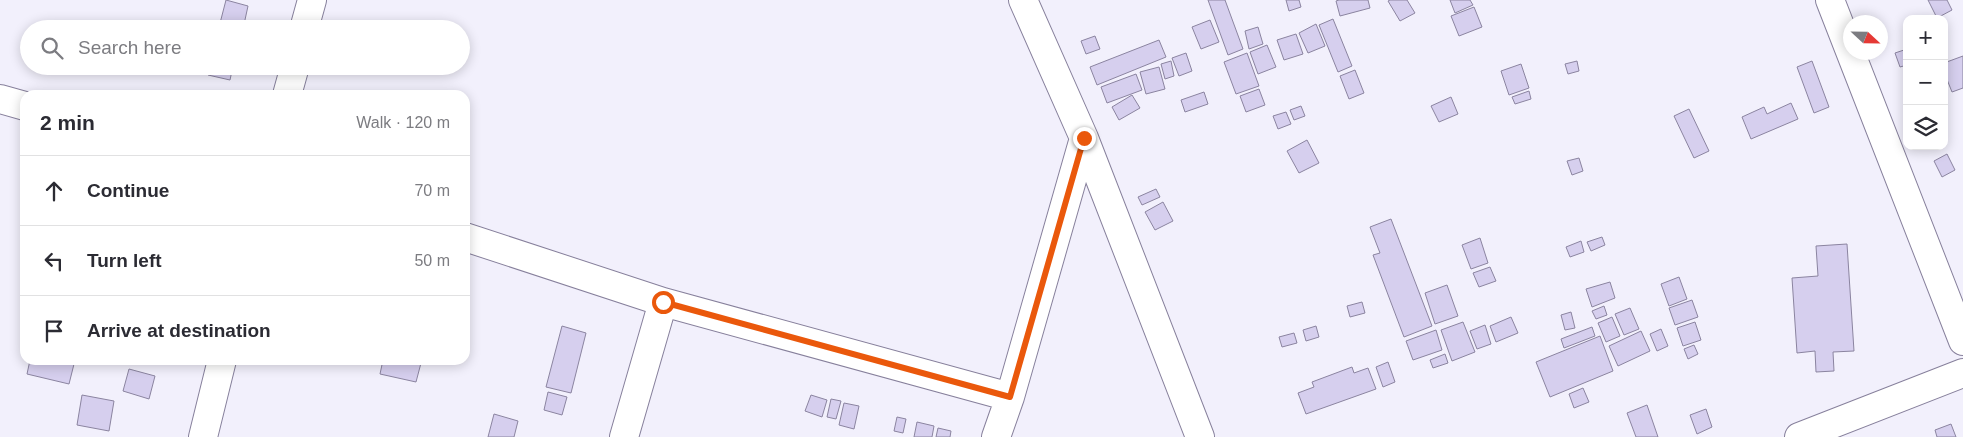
<!DOCTYPE html>
<html lang="en">
<head>
<meta charset="utf-8">
<style>
	body { margin:0; font-family:Helvetica,sans-serif; background:#f7f7f7; color:#2b2b33 }
	.controls { position:absolute; right:15px; top:15px; display:grid; overflow:hidden; border-radius:10px; box-shadow:0 2px 12px #0003 }
	.controls button { width:45px; height:45px; display:grid; place-items:center; padding:0; border:0; border-bottom:1px solid #e1e1e2; background:#fff; color:#2b2b33; font:25px sans-serif }
	.compass { position:absolute; left:1843px; top:15px; width:45px; height:45px; border-radius:50%; background:#fff; box-shadow:0 2px 12px #0003; rotate:112deg }
	.stop { position:absolute; width:15px; height:15px; margin:-11px; border:4px solid #ea580c; border-radius:50%; background:#fff }
	.stop.end { background:#ea580c; border-color:#fff; box-shadow:0 1px 5px #0008 }
	.list { margin:0; padding:0; list-style:none }
	h2 { display:flex; justify-content:space-between; align-items:center; height:65px; margin:0; padding:0 20px; font-size:21px }
	h2 small { font-size:16px; font-weight:400; color:#7c7c81 }
	.list li { display:grid; grid-template-columns:32px 1fr auto; gap:15px; align-items:center; box-sizing:border-box; height:70px; padding:0 20px; border-top:1px solid #e1e1e2 }
	.list b { display:block; font-size:19px; white-space:nowrap }
	.list em { font-size:16px; font-style:normal; color:#7c7c81 }
	.icon { flex:none; width:28px; height:28px; fill:none; stroke:currentColor; stroke-width:2; stroke-linecap:round; stroke-linejoin:round }
	.map { position:relative; flex:none; width:1963px; height:437px; overflow:hidden }
	.search { position:absolute; background:#fff; box-shadow:0 2px 12px #0003; left:20px; top:20px; width:450px; height:55px; display:flex; align-items:center; gap:12px; box-sizing:border-box; padding:0 18px; border-radius:28px; color:#7c7c81; font-size:19px }
	.panel { position:absolute; background:#fff; box-shadow:0 2px 12px #0003; left:20px; top:90px; width:450px; height:275px; border-radius:15px }
	.map>svg:first-child { display:block }
	.building { fill:#d6cfee; stroke:#8b84a0 }
	.lines { fill:none; stroke-linecap:round; stroke-linejoin:round }
	.street-casing { stroke:#87809c; stroke-width:30 }
	.street { stroke:#fff; stroke-width:28 }
	.route { stroke:#ea580c; stroke-width:6 }
</style>
</head>
<body>
<div class="map">
<svg width="1963" height="437" viewBox="0 0 1963 437">
	<rect width="100%" height="100%" fill="#f2f0fc"/>
	<path class="building" d="M226,0L248,6L243,29H228L219,27Z
		M1208,0H1225L1243,49L1228,55Z
		M1286,0H1299L1301,7L1289,11Z
		M1339,0H1368L1370,8L1340,16L1336,1Z
		M1390,0H1407L1415,13L1400,21L1388,1Z
		M1450,0H1470L1473,5L1455,13Z
		M1928,0H1947L1952,10L1937,18Z
		M1474,7L1482,27L1459,36L1451,16Z
		M1333,19L1352,66L1338,72L1319,25Z
		M1210,20L1219,42L1201,49L1192,27Z
		M1316,24L1325,46L1308,53L1299,33Z
		M1258,27L1263,44L1249,49L1245,31Z
		M1296,34L1303,54L1284,60L1277,40Z
		M1095,36L1100,49L1086,54L1081,41Z
		M1159,40L1166,57L1097,85L1090,67Z
		M1267,45L1276,67L1258,74L1250,52Z
		M1907,49V65L1900,67L1895,53Z
		M1186,53L1192,71L1179,76L1172,58Z
		M1247,53L1259,86L1236,94L1224,62Z
		M1963,56V88L1952,92L1944,72V63Z
		M1171,61L1174,76L1165,79L1161,64Z
		M1577,61L1579,71L1568,74L1565,64Z
		M1812,61L1829,107L1814,113L1797,67Z
		M1521,64L1529,88L1509,95L1501,71Z
		M210,66H233L230,80L208,75Z
		M1159,67L1165,89L1146,94L1140,72Z
		M1355,70L1364,93L1349,99L1340,76Z
		M1136,74L1142,90L1107,103L1101,87Z
		M1259,89L1265,105L1246,112L1240,96Z
		M1529,91L1531,99L1515,104L1512,97Z
		M1204,92L1208,104L1185,112L1181,100Z
		M1132,95L1140,108L1119,120L1112,107Z
		M1451,97L1458,114L1439,122L1431,106Z
		M1791,103L1798,119L1751,139L1742,117L1764,107L1767,114Z
		M1301,106L1305,116L1294,120L1290,110Z
		M1689,109L1709,151L1694,158L1674,116Z
		M1286,112L1291,124L1278,129L1273,116Z
		M1307,140L1319,163L1299,173L1287,151Z
		M1947,154L1955,170L1942,177L1934,161Z
		M1579,158L1583,171L1572,175L1567,161Z
		M1156,189L1160,197L1142,205L1138,197Z
		M1163,202L1173,221L1155,230L1145,212Z
		M1391,219L1432,326L1404,337L1373,255L1380,253L1370,227Z
		M1602,237L1605,245L1591,251L1587,242Z
		M1480,238L1488,263L1471,269L1462,245Z
		M1581,241L1584,252L1570,257L1566,247Z
		M1847,244L1854,351L1833,352L1834,371L1816,372L1815,351L1797,353L1792,278L1818,276L1816,246Z
		M1490,267L1496,281L1479,287L1473,273Z
		M1679,277L1687,299L1669,306L1661,284Z
		M1610,282L1615,298L1592,307L1586,289Z
		M1447,285L1458,316L1435,324L1425,293Z
		M1692,300L1698,317L1675,325L1669,308Z
		M1362,302L1365,313L1350,317L1347,306Z
		M1604,306L1607,315L1596,319L1592,311Z
		M1630,308L1639,329L1624,335L1615,314Z
		M1571,312L1575,328L1565,330L1561,315Z
		M1511,317L1518,333L1496,342L1490,326Z
		M1612,317L1620,336L1606,342L1598,323Z
		M1463,322L1475,352L1452,361L1441,330Z
		M1695,322L1701,340L1683,346L1677,328Z
		M1485,325L1491,344L1477,349L1470,331Z
		M562,326L586,333L571,393L546,387Z
		M1316,326L1319,337L1306,341L1303,330Z
		M1592,327L1595,336L1564,348L1561,339Z
		M1661,329L1668,346L1657,351L1650,334Z
		M1436,330L1442,350L1413,360L1406,341Z
		M1641,331L1650,351L1618,366L1609,346Z
		M1294,333L1297,343L1282,347L1279,337Z
		M1600,336L1613,371L1550,397L1536,362Z
		M1694,345L1698,354L1688,359L1684,349Z
		M1445,354L1448,363L1433,368L1430,360Z
		M30,360H75L69,384L27,374Z
		M383,360H406L421,363L416,382L380,374Z
		M1388,362L1395,382L1383,387L1376,367Z
		M1352,367L1354,373L1368,368L1376,389L1306,414L1298,393L1314,387L1312,382Z
		M129,369L155,376L149,399L123,391Z
		M1583,388L1589,402L1574,408L1569,394Z
		M548,392L567,397L562,415L544,410Z
		M82,395L114,401L109,431L77,425Z
		M811,395L827,400L822,417L805,411Z
		M831,399L841,401L836,419L827,417Z
		M844,403L859,406L854,429L839,425Z
		M1647,405L1658,437H1636L1627,413Z
		M1706,409L1712,427L1697,434L1690,415Z
		M494,414L518,421L514,437H488Z
		M897,417L906,419L903,433L894,431Z
		M917,422L934,426L932,437H914Z
		M1951,424L1956,437H1937L1935,430Z
		M938,428L951,431L950,437H936Z"/>
	<g class="lines">
		<g class="street-casing">
			<path id="street" d="M1023,0L1084,138L1200,437
				M1830,0L1963,341
				M304,29L312,0
				M287,95L295,66
				M0,99L25,106
				M465,237L663,302L1010,397
				M203,437L222,360
				M624,437L663,302
				M996,437L1010,397L1084,138
				M1799,437L1963,373"/>
		</g>
		<use href="#street" class="street"/>
	</g>
	<g class="lines">
		<path class="route" d="M663,302L1010,397L1084,138"/>
	</g>
</svg>
<div class="controls">
<button>+</button>
<button>−</button>
<button><svg class="icon" aria-label="layers" viewBox="0 0 24 24"><path d="M12 4l9 5-9 5-9-5zM3 14l9 5 9-5"/></svg></button>
</div>
<svg class="compass" viewBox="-18 -18 36 36"><path d="M0-13l5 13h-10z" fill="#e53935"/><path d="M0 13l5-13h-10z" fill="#7c7c81"/></svg>
<div class="stop" style="left:663px;top:302px"></div>
<div class="stop end" style="left:1084px;top:138px"></div>
<div class="search"><svg class="icon" aria-label="search" viewBox="0 0 24 24"><circle cx="10" cy="10" r="6"/><path d="M15 15l6 6"/></svg>Search here</div>
<section class="panel">
<h2>2 min<small>Walk · 120 m</small></h2>
<ul class="list">
<li><svg class="icon" aria-label="ahead" viewBox="0 0 24 24"><path d="M12 20V5M6 11l6-6 6 6"/></svg><div><b>Continue</b></div><em>70 m</em></li>
<li><svg class="icon" aria-label="left" viewBox="0 0 24 24"><path d="M17 20v-9H6M10 6l-5 5 5 5"/></svg><div><b>Turn left</b></div><em>50 m</em></li>
<li><svg class="icon" aria-label="arrive" viewBox="0 0 24 24"><path d="M6 21V4h12l-3 4 3 4H6"/></svg><div><b>Arrive at destination</b></div></li>
</ul>
</section>
</div>
</body>
</html>
